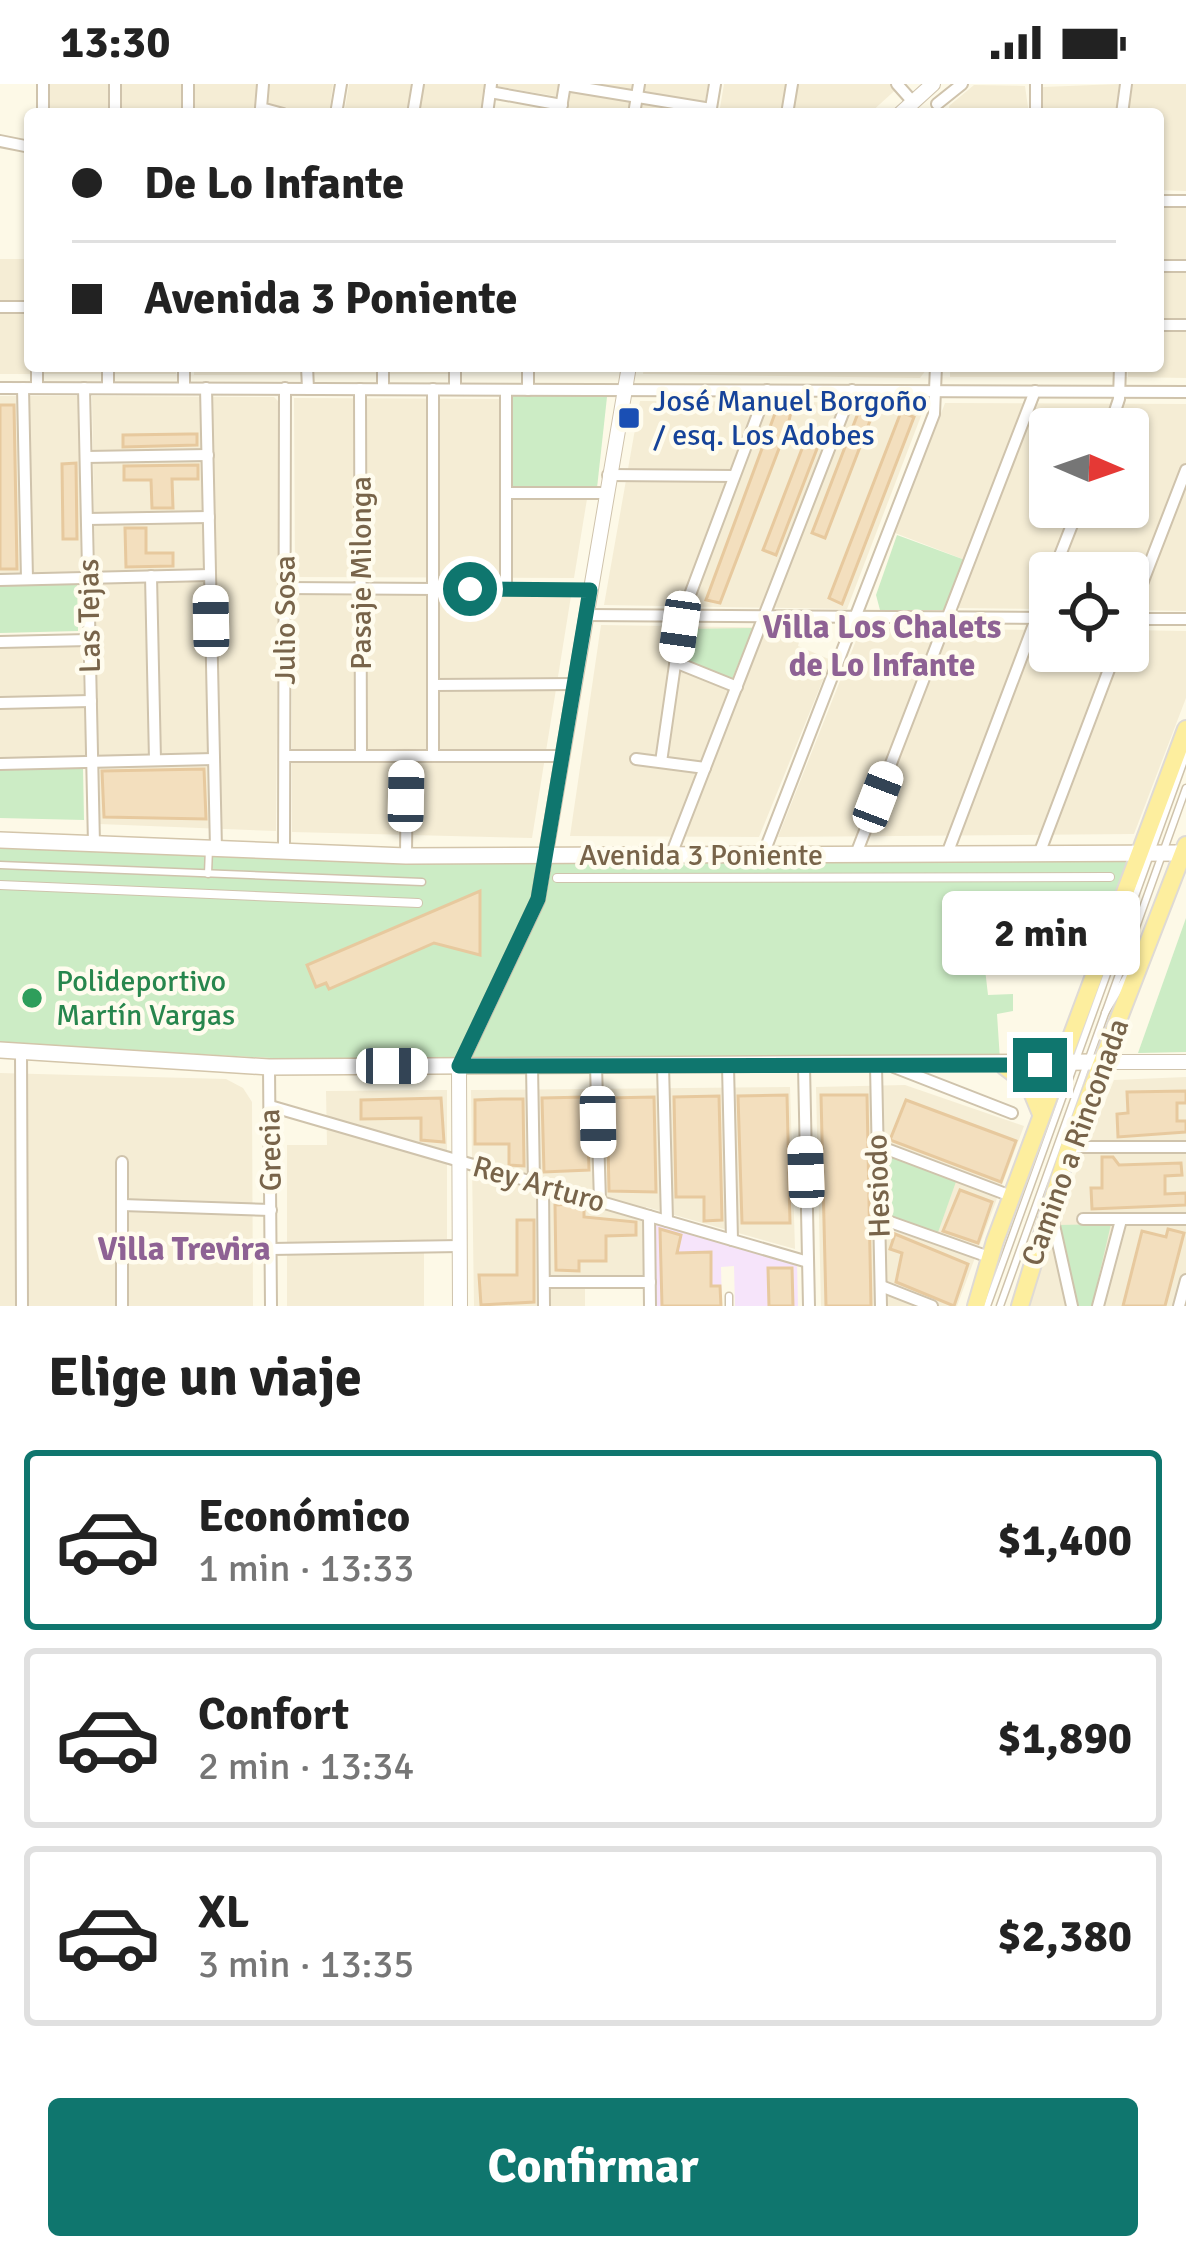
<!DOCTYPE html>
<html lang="es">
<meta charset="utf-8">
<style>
body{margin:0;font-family:Signika,sans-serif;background:#f2f2f2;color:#222;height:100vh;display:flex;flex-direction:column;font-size:45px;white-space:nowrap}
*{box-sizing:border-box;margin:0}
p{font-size:39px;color:#767676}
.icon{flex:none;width:66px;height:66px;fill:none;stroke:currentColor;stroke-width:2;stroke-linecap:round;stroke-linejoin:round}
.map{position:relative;height:1222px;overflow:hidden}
.drawer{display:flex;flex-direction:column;background:#fff;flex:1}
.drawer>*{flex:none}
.top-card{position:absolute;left:24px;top:24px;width:1140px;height:264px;border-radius:12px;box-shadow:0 3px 9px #0004;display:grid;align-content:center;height:264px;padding:0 48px;background:#fff}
.needle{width:78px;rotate:92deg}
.buttons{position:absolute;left:1029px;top:324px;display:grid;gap:24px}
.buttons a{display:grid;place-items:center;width:120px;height:120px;border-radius:12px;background:#fff;box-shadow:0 3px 9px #0004;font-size:60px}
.end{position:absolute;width:54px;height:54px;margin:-27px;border:15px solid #0f766e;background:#fff;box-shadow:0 0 0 6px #fff}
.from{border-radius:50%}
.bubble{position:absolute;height:84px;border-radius:12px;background:#fff;box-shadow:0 3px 9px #0004;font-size:39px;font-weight:700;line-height:84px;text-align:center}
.car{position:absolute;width:36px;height:72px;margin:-36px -18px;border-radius:15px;box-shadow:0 0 9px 3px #0007;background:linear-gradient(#fff 24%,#345 0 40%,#fff 0 76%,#345 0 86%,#fff 0)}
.top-card b{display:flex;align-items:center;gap:42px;height:114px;font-size:45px}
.top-card b+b{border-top:3px solid #e0e0e0}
.top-card i{width:30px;height:30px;background:#222}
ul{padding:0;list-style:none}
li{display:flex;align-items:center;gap:36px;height:180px;margin:0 24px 18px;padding:0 24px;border:6px solid #e0e0e0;border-radius:12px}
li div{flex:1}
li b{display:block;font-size:45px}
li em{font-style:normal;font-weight:700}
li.current{border-color:#0f766e}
li>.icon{width:108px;height:108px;stroke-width:1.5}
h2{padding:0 48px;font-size:54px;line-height:144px}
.button{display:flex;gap:24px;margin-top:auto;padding:24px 48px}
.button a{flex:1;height:138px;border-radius:12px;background:#0f766e;color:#fff;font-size:48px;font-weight:700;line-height:138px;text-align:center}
.status{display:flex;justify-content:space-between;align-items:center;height:84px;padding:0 60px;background:#fff;direction:ltr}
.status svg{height:33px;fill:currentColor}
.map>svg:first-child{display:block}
</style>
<div class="status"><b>13:30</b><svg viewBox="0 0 49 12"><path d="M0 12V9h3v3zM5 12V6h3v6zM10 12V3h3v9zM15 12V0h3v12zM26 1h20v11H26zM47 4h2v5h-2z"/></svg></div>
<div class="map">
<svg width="1186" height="1222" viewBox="0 0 1186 1222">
<rect width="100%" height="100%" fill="#fdf9e7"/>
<g fill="#f5edd5" fill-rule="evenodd">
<path d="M47,0H333L329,30H48Z"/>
<path d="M349,0H708L703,30H565L567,14L489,1L483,30H344Z"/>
<path d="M724,0H902L869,30H719Z"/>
<path d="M1119,0L1116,30H1043V3Z"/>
<path d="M1133,0H1186V107L1158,106V30H1128Z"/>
<path d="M974,1L1025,2L1029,30H949V22Z"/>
<path d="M1158,123H1186V294L1128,293V282H1158Z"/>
<path d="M0,175H30V282H176V290H0Z"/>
<path d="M194,282H450V290L194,291Z"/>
<path d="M644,282H929L920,294L643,290Z"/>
<rect x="950" y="282" width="164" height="11"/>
<path d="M0,312H78L81,487L76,490L0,491Z"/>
<path d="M92,312L274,313L280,319L276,747L99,740Z"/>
<path d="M294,314L503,315L504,411L587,415L574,494L295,493Z"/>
<path d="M640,317L926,319L847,525L604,521Z"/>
<path d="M945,319L1186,320V527L1128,526V489H1050V525L957,524L973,479L895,449ZM1050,345H1128V423H1050Z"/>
<path d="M292,511L571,512L532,754L292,748Z"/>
<path d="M601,541L803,544L798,562L831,576L759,753L570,752Z"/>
<path d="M861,544L1050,546V567H1128V546L1186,547V614L1134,750L778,753Z"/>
<path d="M82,559L86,674L0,675V560Z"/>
<path d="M0,989L226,995L243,1004L252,1018L253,1222H0Z"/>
<path d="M1186,993V1222H1030L1048,1158L1114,996Z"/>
<path d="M905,1001L1024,1042L957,1222H821L816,1003Z"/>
<path d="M790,1003L795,1165L646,1123V1193H585V1222H474L471,1006Z"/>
<path d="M447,1006V1155L424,1156V1222H287V1061H327L326,1007Z"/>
</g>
<path fill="#f6e4fa" d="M655,1138L797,1179L798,1222H735L734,1182L721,1183L722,1222H656Z"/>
<g fill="#ccecc5">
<path d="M602,310L607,313L597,404L512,406V311Z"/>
<path d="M897,451L965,476L947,526H880L876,511Z"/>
<path d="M77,497L78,547L0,549V499Z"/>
<path d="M753,544L732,595L680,576L683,545Z"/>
<path d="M83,684L84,736L0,734V685Z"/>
<path d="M0,759L1095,776L1127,778L1115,811L1013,812L1014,827L999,829L1003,883L985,885L988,911L1013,910V927L997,930L1000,976L271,974L0,959Z"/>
<path d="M1186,834V968L1138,969Z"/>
<path d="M876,1061L958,1092L936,1154L879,1134Z"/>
<path d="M1111,1140L1092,1222H1074L1058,1141Z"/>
</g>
<g fill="#f3dfbe" stroke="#e7c99e" stroke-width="3">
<path d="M0,321H14L17,485H0Z"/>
<path d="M777,324L791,328L788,341L720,519L706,516Z"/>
<path d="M860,324L873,329L825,454L812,449Z"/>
<path d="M901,328L914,333L842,520L829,514Z"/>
<path d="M189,350H197V361L123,363V351Z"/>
<path d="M805,357L818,362L776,471L763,466Z"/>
<path d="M76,379L77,455H63L62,380Z"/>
<path d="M198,381V395H172L173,424H152L151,396H124V382Z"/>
<path d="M125,444H146V469H173V482L126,483Z"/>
<path d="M204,685L206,735L104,733L102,687Z"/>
<path d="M480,807V871L434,859L329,905L326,899L316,903L307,881Z"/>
<path d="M1186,1007V1019H1177V1037H1186V1048L1118,1053L1117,1030L1128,1029L1127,1008Z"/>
<path d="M787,1011L790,1139H742L738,1012Z"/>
<path d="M821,1011H867L871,1222H826Z"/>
<path d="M719,1012L722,1136L704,1137V1113H676L674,1013Z"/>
<path d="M587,1013L589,1086L544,1088L542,1014Z"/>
<path d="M654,1013L656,1108L609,1107L607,1014Z"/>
<path d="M441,1014L444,1058L421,1056V1034L361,1035V1016Z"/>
<path d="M501,1015H523L524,1082L509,1081V1060H475V1016Z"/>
<path d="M906,1016L1016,1057L1001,1098L890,1056Z"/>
<path d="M1102,1073H1113L1119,1081L1181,1079L1182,1091L1165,1092V1110L1186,1109V1121L1092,1125L1091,1104H1102Z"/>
<path d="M960,1106L992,1118L978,1159L943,1147Z"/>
<path d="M572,1120L584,1123V1133L636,1138V1151L606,1152V1177H579V1187L556,1186L555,1121Z"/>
<path d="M517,1136H534V1218L481,1221L479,1191H517Z"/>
<path d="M660,1145L681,1151L677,1169L711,1168V1202H720L721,1222H662Z"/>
<path d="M1168,1145L1184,1149L1165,1222H1123L1142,1147L1166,1153Z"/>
<path d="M895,1150L968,1180L954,1222L896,1198L902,1169L890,1165Z"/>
<path d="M768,1184H792L793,1222H769Z"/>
</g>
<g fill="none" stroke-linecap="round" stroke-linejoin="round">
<defs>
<g id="service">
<path d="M0,781L422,798"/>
<path d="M208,790L209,764"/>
<path d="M1105,929L1129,888"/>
<path d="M729,1212V1222"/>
<path d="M987,1222L1186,671"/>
<path d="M1000,1222L1186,704"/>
</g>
<g id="pedestrian">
<path d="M557,794L1110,793"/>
<path d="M0,801L418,819"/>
</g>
<g id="minor">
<path d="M43,0V30"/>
<path d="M115,0V30"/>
<path d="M188,0V30"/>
<path d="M263,0L261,24L283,30"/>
<path d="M897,0L913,18"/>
<path d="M565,1L711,25"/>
<path d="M490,8L562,21"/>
<path d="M937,20L962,0"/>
<path d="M336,30L341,0"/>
<path d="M413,30L418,0"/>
<path d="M487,30L491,0"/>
<path d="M560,30L565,0"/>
<path d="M634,30L639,0"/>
<path d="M710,30L715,0"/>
<path d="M787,30L792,0"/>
<path d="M1036,30V0"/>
<path d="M1122,30L1126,0"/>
<path d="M0,57L30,63"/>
<path d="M1158,117H1186"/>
<path d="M1158,182H1186"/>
<path d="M0,223H30"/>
<path d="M1158,241H1186"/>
<path d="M37,282V304"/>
<path d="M307,282L308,305"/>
<path d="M383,282V305"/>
<path d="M528,282V306"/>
<path d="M108,303V282"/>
<path d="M0,304L1186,308"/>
<path d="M23,304L27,495"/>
<path d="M84,304L94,760"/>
<path d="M184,304V282"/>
<path d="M206,304L216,765"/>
<path d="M360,305L361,672"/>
<path d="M455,305V282"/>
<path d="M506,306V505"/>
<path d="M1109,345L1119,315L1120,282"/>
<path d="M86,373L208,371"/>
<path d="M608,391L734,392"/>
<path d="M506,409H606"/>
<path d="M87,435L209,433"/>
<path d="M1053,489L1079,423"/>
<path d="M151,492L155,676"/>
<path d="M0,496L210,491"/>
<path d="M285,504L590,506"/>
<path d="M586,531L1050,534"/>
<path d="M1128,535H1186"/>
<path d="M1128,536L1186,386"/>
<path d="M0,558L89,556"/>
<path d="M675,578L737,603"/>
<path d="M433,601L575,600"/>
<path d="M0,619L91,617"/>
<path d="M285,672H563"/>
<path d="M433,672V305"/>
<path d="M636,675L705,684"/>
<path d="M661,678L682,532L767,306"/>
<path d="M0,680L214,675"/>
<path d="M284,767L285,304"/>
<path d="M856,770L1035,307"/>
<path d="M947,770L1050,498"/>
<path d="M1039,770L1116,567"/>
<path d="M671,771L852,306"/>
<path d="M763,771L934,330L936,282"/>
<path d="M406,772L407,672"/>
<path d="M21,966L22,1222"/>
<path d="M532,982L534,1099"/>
<path d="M596,982L600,1118"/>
<path d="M663,982L667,1137"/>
<path d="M728,982L732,1156"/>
<path d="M804,982L809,1222"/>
<path d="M876,982L881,1222"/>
<path d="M269,983L271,1222"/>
<path d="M894,983L1012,1029"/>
<path d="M270,1022L808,1178"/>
<path d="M876,1061L1011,1112"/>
<path d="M1069,1063H1186"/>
<path d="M122,1078V1222"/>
<path d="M543,1101L544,1222"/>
<path d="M122,1121L271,1126"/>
<path d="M649,1132L650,1222"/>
<path d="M1052,1132L1072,1222"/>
<path d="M879,1134L989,1173"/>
<path d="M1083,1135H1186"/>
<path d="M271,1165L460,1162"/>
<path d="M544,1198H650"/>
<path d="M881,1202L932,1222"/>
<path d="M1098,1222L1121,1136"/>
<path d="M1179,1222L1186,1196"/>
</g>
<g id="tertiary">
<path d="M900,30L933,0"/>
<path d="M1101,978H1186"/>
<path d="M460,1222L459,983L538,816L629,282"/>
</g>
<g id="secondary">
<path d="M0,756L406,772L1183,769"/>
<path d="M0,966L269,983L1101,978"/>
</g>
<g id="primary">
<path d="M1004,982L1029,1001L1041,1030"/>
<path d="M976,1222L995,1157L1186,645"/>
<path d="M1020,1222L1069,1063L1186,761"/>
</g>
</defs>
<use href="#service" stroke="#cfc3ac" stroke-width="9"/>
<use href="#pedestrian" stroke="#cfc3ac" stroke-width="10"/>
<use href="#minor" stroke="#cfc3ac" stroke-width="14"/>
<use href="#tertiary" stroke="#cfc3ac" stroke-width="16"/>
<use href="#secondary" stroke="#d3c5aa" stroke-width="18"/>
<use href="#primary" stroke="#dfdad4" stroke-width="20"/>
<use href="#service" stroke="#fff" stroke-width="6"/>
<use href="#pedestrian" stroke="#fff" stroke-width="8"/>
<use href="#minor" stroke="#fff" stroke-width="10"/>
<use href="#tertiary" stroke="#fff" stroke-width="14"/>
<use href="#secondary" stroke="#fff" stroke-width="15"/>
<use href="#primary" stroke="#fdee9e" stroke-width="16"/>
</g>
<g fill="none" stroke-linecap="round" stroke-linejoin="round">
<path stroke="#0f766e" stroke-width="15" d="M470,505L590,506L538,815L459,982L1040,981"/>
</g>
<rect fill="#1a4fb4" stroke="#fffcee" stroke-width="4.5" x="617" y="322" width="24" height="24" rx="6"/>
<circle fill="#2e9e5b" stroke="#fffcee" stroke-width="4.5" cx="32" cy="914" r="12"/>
<g text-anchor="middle" stroke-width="9" stroke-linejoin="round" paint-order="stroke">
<g font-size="30" fill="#164399" stroke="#fffcee" text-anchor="start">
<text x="653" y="327">José Manuel Borgoño<tspan x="653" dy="34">/ esq. Los Adobes</tspan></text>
</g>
<g font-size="30" fill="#78644a" stroke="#fffcee">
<text transform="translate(361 489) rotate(-90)" y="10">Pasaje Milonga</text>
<text transform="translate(89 532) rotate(-91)" y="10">Las Tejas</text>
<text transform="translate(285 536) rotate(-90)" y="10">Julio Sosa</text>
<text x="701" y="781">Avenida 3 Poniente</text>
<text transform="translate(1075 1058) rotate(-70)" y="10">Camino a Rinconada</text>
<text transform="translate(270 1066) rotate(-91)" y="10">Grecia</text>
<text transform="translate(539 1100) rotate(16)" y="10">Rey Arturo</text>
<text transform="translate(878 1102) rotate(-92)" y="10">Hesiodo</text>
</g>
<g font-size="30" fill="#27864d" stroke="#fffcee" text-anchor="start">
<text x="56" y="907">Polideportivo<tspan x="56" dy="34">Martín Vargas</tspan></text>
</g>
<g font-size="33" font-weight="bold" fill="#8e6294" stroke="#fffcee">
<text x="882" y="554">Villa Los Chalets<tspan x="882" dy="38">de Lo Infante</tspan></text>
<text x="184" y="1176">Villa Trevira</text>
</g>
</g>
</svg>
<div class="buttons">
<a><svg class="needle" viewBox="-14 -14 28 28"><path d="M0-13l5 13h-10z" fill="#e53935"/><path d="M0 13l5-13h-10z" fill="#767676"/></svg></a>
<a><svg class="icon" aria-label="locate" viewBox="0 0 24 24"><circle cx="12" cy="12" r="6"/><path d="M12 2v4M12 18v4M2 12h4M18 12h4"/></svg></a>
</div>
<i class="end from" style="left:470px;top:505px"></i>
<i class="end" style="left:1040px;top:981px"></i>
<div class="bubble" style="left:942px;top:807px;width:198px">2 min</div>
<i class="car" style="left:211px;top:537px;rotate:359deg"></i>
<i class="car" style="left:680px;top:543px;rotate:188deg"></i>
<i class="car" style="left:406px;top:712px;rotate:1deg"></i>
<i class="car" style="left:878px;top:713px;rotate:21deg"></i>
<i class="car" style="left:392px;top:982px;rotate:90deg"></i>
<i class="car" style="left:598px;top:1038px;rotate:179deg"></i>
<i class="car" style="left:806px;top:1088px;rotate:358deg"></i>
<div class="top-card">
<b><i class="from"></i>De Lo Infante</b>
<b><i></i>Avenida 3 Poniente</b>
</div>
</div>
<section class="drawer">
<h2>Elige un viaje</h2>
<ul>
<li class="current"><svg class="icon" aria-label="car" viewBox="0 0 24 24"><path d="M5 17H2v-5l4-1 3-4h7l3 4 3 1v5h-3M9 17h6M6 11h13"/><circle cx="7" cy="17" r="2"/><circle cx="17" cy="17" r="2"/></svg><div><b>Económico</b><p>1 min · 13:33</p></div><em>$1,400</em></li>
<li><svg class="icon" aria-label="car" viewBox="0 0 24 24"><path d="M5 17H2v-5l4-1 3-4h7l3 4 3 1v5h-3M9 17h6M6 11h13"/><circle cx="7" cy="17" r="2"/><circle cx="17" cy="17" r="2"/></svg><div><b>Confort</b><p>2 min · 13:34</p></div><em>$1,890</em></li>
<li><svg class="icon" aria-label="car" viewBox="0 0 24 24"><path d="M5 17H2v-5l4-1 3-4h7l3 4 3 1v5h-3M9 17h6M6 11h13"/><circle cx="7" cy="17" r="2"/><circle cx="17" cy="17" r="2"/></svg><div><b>XL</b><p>3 min · 13:35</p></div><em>$2,380</em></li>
</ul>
<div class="button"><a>Confirmar</a></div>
</section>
